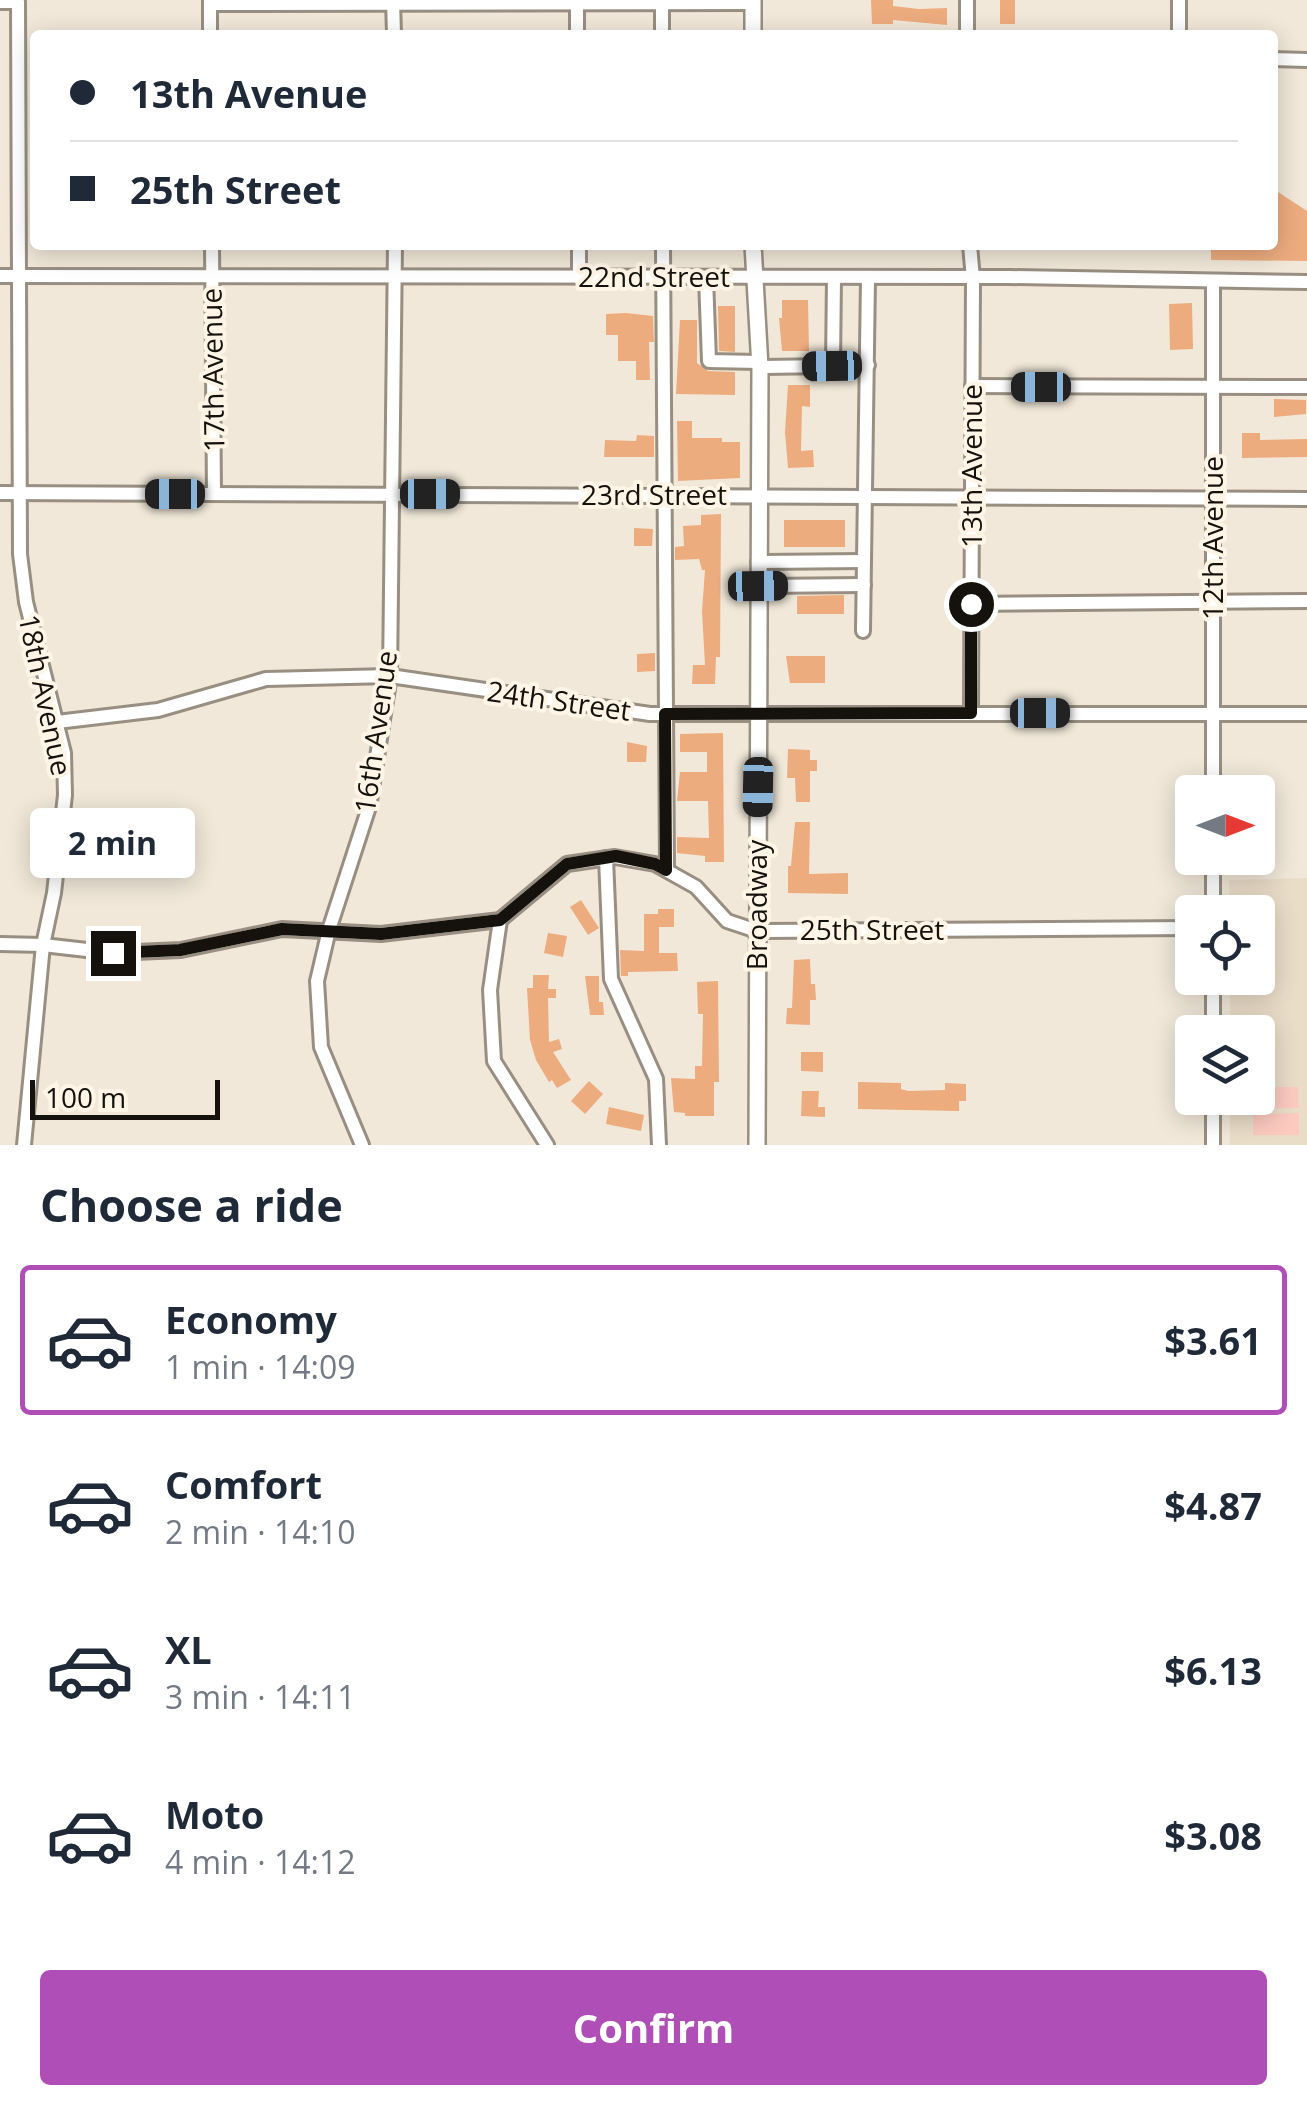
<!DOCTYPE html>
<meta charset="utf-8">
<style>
body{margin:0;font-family:"Open Sans",sans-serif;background:#f2f2f3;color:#1f2937;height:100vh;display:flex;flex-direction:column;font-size:38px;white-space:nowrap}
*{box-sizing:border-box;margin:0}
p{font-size:32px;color:#747a83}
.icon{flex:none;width:55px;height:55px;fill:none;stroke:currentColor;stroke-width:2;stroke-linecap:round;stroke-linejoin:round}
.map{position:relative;height:1145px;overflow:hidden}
.side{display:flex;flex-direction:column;background:#fff;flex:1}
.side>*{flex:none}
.top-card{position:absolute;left:30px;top:30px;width:1248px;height:220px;border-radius:10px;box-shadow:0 5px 25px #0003;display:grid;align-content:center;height:220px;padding:0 40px;background:#fff}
.needle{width:65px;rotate:90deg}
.fabs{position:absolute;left:1175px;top:775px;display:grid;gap:20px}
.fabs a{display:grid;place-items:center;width:100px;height:100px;border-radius:10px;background:#fff;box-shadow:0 5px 25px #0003;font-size:50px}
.scale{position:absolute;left:30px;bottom:25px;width:190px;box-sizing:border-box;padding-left:10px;border:5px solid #15120d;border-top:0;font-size:28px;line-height:35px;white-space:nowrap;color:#15120d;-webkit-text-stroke:8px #fff5e7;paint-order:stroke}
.end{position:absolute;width:45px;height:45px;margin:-22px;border:12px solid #15120d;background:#fff;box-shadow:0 0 0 5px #fff}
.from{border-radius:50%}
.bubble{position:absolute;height:70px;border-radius:10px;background:#fff;box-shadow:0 5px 25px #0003;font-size:32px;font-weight:700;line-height:70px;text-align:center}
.car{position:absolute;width:30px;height:60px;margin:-30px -15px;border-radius:12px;box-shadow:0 0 8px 2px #0007;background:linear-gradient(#222 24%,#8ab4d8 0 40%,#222 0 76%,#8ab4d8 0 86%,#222 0)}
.top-card b{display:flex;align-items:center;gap:35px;height:95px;font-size:38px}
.top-card b+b{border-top:2px solid #e0e1e3}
.top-card i{width:25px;height:25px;background:#1f2937}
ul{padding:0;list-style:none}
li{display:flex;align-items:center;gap:30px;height:150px;margin:0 20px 15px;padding:0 20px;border:5px solid transparent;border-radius:10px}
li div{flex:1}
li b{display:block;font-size:38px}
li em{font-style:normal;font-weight:700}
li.current{border-color:#ae4eb6}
li>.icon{width:90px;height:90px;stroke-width:1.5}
h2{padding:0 40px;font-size:45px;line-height:120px}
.action{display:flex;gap:20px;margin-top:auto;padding:20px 40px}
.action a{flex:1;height:115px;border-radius:10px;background:#ae4eb6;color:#fff;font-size:40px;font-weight:700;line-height:115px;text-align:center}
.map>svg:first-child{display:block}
</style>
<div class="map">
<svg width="1307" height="1145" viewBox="0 0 1307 1145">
<rect width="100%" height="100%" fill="#f1e8d9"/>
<path fill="#eaddc8" d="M1307,878V1145H1230V1098H1258V1032H1230V978H1258V912H1230L1229,880Z"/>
<g fill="#fccabf">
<path d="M1258,1087H1298L1299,1108L1252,1109V1098H1258Z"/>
<path d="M1299,1113V1135H1253V1114Z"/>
</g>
<g fill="#edac7e">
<path d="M871,0H893V6L919,9L947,8V25L893,20V24H872Z"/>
<rect x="1000" y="0" width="15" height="24"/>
<path d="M1272,188L1307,211V261L1211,260V245H1272Z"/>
<path d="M782,300H808L809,351H782L779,318H782Z"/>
<path d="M1192,303L1193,349L1170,350L1169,304Z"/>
<path d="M718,306H735V352L719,351Z"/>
<path d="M626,313L653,316L654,342H649L650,380H636V361H618V335H606V314Z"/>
<path d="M680,320H697V363L708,371L735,372V395L676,394Z"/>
<path d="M788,385H810V407L802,406L801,451L813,450L814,467L788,468L785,432Z"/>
<path d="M1274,399L1306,400V414L1274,417Z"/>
<path d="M677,421H692V438H722V442H740V478L678,481Z"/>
<path d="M1242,433H1260V440L1307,439V457L1242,458Z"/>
<path d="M637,435L654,436V457H604L605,440L636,441Z"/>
<path d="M721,514L720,657H716L715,684H692L693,665H705L702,611L705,570H702L699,559L675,560V547L684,546L683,526L701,525V515Z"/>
<rect x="784" y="520" width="61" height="27"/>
<path d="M634,528L653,529L652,546H634Z"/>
<path d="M844,595V614H797V596Z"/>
<path d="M655,653V671L637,672V654Z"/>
<path d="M786,656H825V683H790Z"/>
<path d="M723,733L724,862H705V856L677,853V837L709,838L708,801H677L680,772H707V752H680V734Z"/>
<path d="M627,742L647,746L646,762H627Z"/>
<path d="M788,749L810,750V760H817V771H810V802H796L795,778H787Z"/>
<path d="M795,822H810L809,874L848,873V894L788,893V866H791Z"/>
<path d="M581,900L599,928L588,935L570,907Z"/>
<path d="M658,909H674V927H659V953H677L678,971L628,972V976H621L620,950L644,951V914H658Z"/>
<path d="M548,933L567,936L563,957L544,953Z"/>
<path d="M810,959L811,984H815L816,1000H810V1025L786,1024L787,1008H792L794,960Z"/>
<path d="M533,975H549L548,989H556V998H548L549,1042L559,1039L562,1049L553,1052L571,1080L557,1088L552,1080L549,1082L536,1060L530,1040L527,988H533Z"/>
<path d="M585,976H599V1002H603L604,1015H590Z"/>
<path d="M718,981L719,1082H714V1116H685V1113L674,1112L671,1078L695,1079V1066H702L703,1014H698L697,982Z"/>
<path d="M1258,1035H1275V1062L1258,1063Z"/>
<path d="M801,1052H823V1072L801,1071Z"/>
<path d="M589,1081L603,1094L585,1114L571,1101Z"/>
<path d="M858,1082L901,1083V1089L908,1091L945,1090V1083L966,1084V1101H959V1111L858,1109Z"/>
<path d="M802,1091H819L818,1107H825V1117L801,1116Z"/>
<path d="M609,1107L644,1115L641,1131L606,1124Z"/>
</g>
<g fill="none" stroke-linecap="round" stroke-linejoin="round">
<defs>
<g id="minor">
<path d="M210,0V35"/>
<path d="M393,0L394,35"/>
<path d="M577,0V35"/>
<path d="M662,0V35"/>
<path d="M967,0V35"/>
<path d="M1179,0V35"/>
<path d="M0,2H18L20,554L26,602L64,753L65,795L54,893L43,945L24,1145"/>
<path d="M210,4L753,3"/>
<path d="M1272,59L1307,60"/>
<path d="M212,245L214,494"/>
<path d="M579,245V278"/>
<path d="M663,245L667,870"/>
<path d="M970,245L973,279L971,713"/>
<path d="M0,276L1010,277L1307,282"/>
<path d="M706,277L709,361L759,362"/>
<path d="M833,366L868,365"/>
<path d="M760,367L833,366L834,277"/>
<path d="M972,386L1307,387"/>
<path d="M0,493L1307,499"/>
<path d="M758,562L864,561"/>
<path d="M759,586L864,585"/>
<path d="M971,604L1307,601"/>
<path d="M863,631L868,278"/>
<path d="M57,722L158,710L266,679L390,676L650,714H1307"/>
<path d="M1213,792V283"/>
<path d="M606,858L611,979L656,1079L659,1145"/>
<path d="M1213,858V912"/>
<path d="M500,920L490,990L494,1061L547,1145"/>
<path d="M0,944L43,945L113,953L181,950L282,929L381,934L500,920L567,864L615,857L655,864L696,887L727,921L757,931L1192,928"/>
<path d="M1213,1032V978"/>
<path d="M362,1145L321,1047L317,981L329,930L369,807L390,676L395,245"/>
<path d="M1213,1145V1098"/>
</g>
<g id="major">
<path d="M753,35V0"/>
<path d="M753,245L760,367L757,1145"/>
</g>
</defs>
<use href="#minor" stroke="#988f82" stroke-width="18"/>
<use href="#major" stroke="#988f82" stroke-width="20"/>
<use href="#minor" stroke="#fff" stroke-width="12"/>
<use href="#major" stroke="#fff" stroke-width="15"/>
</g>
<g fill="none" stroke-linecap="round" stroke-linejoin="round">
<path stroke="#15120d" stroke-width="12" d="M113,953L180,950L282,929L381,934L500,920L567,864L616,856L655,864L666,870L665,714L971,713V604"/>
</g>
<g text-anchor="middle" stroke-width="8" stroke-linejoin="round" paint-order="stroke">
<g font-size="28" fill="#15120d" stroke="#fff5e7">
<text x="654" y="287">22nd Street</text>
<text transform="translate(213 370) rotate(-91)" y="10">17th Avenue</text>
<text transform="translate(972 466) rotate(-90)" y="10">13th Avenue</text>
<text x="654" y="505">23rd Street</text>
<text transform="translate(1213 538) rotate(-90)" y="10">12th Avenue</text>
<text transform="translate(45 695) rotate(78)" y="10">18th Avenue</text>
<text transform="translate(559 701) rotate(8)" y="10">24th Street</text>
<text transform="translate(376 732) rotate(-82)" y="10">16th Avenue</text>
<text transform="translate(757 905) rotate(-90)" y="10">Broadway</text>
<text x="872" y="940">25th Street</text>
</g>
</g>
</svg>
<div class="fabs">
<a><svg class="needle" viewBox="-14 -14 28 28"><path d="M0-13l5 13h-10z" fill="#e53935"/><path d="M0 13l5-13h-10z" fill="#747a83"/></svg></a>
<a><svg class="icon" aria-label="locate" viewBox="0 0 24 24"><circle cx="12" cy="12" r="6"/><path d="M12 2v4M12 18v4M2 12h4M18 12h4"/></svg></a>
<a><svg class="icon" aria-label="layers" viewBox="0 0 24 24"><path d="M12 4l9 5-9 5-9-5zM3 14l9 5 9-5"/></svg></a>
</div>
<div class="scale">100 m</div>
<i class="end from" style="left:971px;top:604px"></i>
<i class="end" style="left:113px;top:953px"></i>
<div class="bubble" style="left:30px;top:808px;width:165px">2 min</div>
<i class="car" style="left:832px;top:366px;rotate:269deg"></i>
<i class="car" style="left:1041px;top:387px;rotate:270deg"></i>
<i class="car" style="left:175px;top:494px;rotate:270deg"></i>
<i class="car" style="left:430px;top:494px;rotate:90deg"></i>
<i class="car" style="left:758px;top:586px;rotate:89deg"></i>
<i class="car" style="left:1040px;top:713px;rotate:90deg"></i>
<i class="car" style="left:758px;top:787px;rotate:181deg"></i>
<div class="top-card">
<b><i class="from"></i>13th Avenue</b>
<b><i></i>25th Street</b>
</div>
</div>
<section class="side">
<h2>Choose a ride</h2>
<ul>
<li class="current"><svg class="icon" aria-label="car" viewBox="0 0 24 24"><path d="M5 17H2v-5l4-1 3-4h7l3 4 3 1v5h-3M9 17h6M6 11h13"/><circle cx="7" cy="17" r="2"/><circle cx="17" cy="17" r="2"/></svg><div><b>Economy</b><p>1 min · 14:09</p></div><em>$3.61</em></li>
<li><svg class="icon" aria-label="car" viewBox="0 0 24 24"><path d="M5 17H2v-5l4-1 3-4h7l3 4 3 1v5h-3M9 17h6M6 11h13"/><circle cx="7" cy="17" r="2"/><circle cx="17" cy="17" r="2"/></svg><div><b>Comfort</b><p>2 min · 14:10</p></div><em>$4.87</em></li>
<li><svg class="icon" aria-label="car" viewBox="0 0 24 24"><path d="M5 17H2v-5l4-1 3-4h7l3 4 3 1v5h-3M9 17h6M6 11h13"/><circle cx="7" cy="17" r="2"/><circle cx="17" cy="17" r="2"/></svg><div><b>XL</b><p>3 min · 14:11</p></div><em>$6.13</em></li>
<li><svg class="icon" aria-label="car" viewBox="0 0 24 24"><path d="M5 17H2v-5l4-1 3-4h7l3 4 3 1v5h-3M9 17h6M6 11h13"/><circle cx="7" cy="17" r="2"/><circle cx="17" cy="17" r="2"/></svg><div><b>Moto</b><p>4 min · 14:12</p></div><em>$3.08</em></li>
</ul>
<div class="action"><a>Confirm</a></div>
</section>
